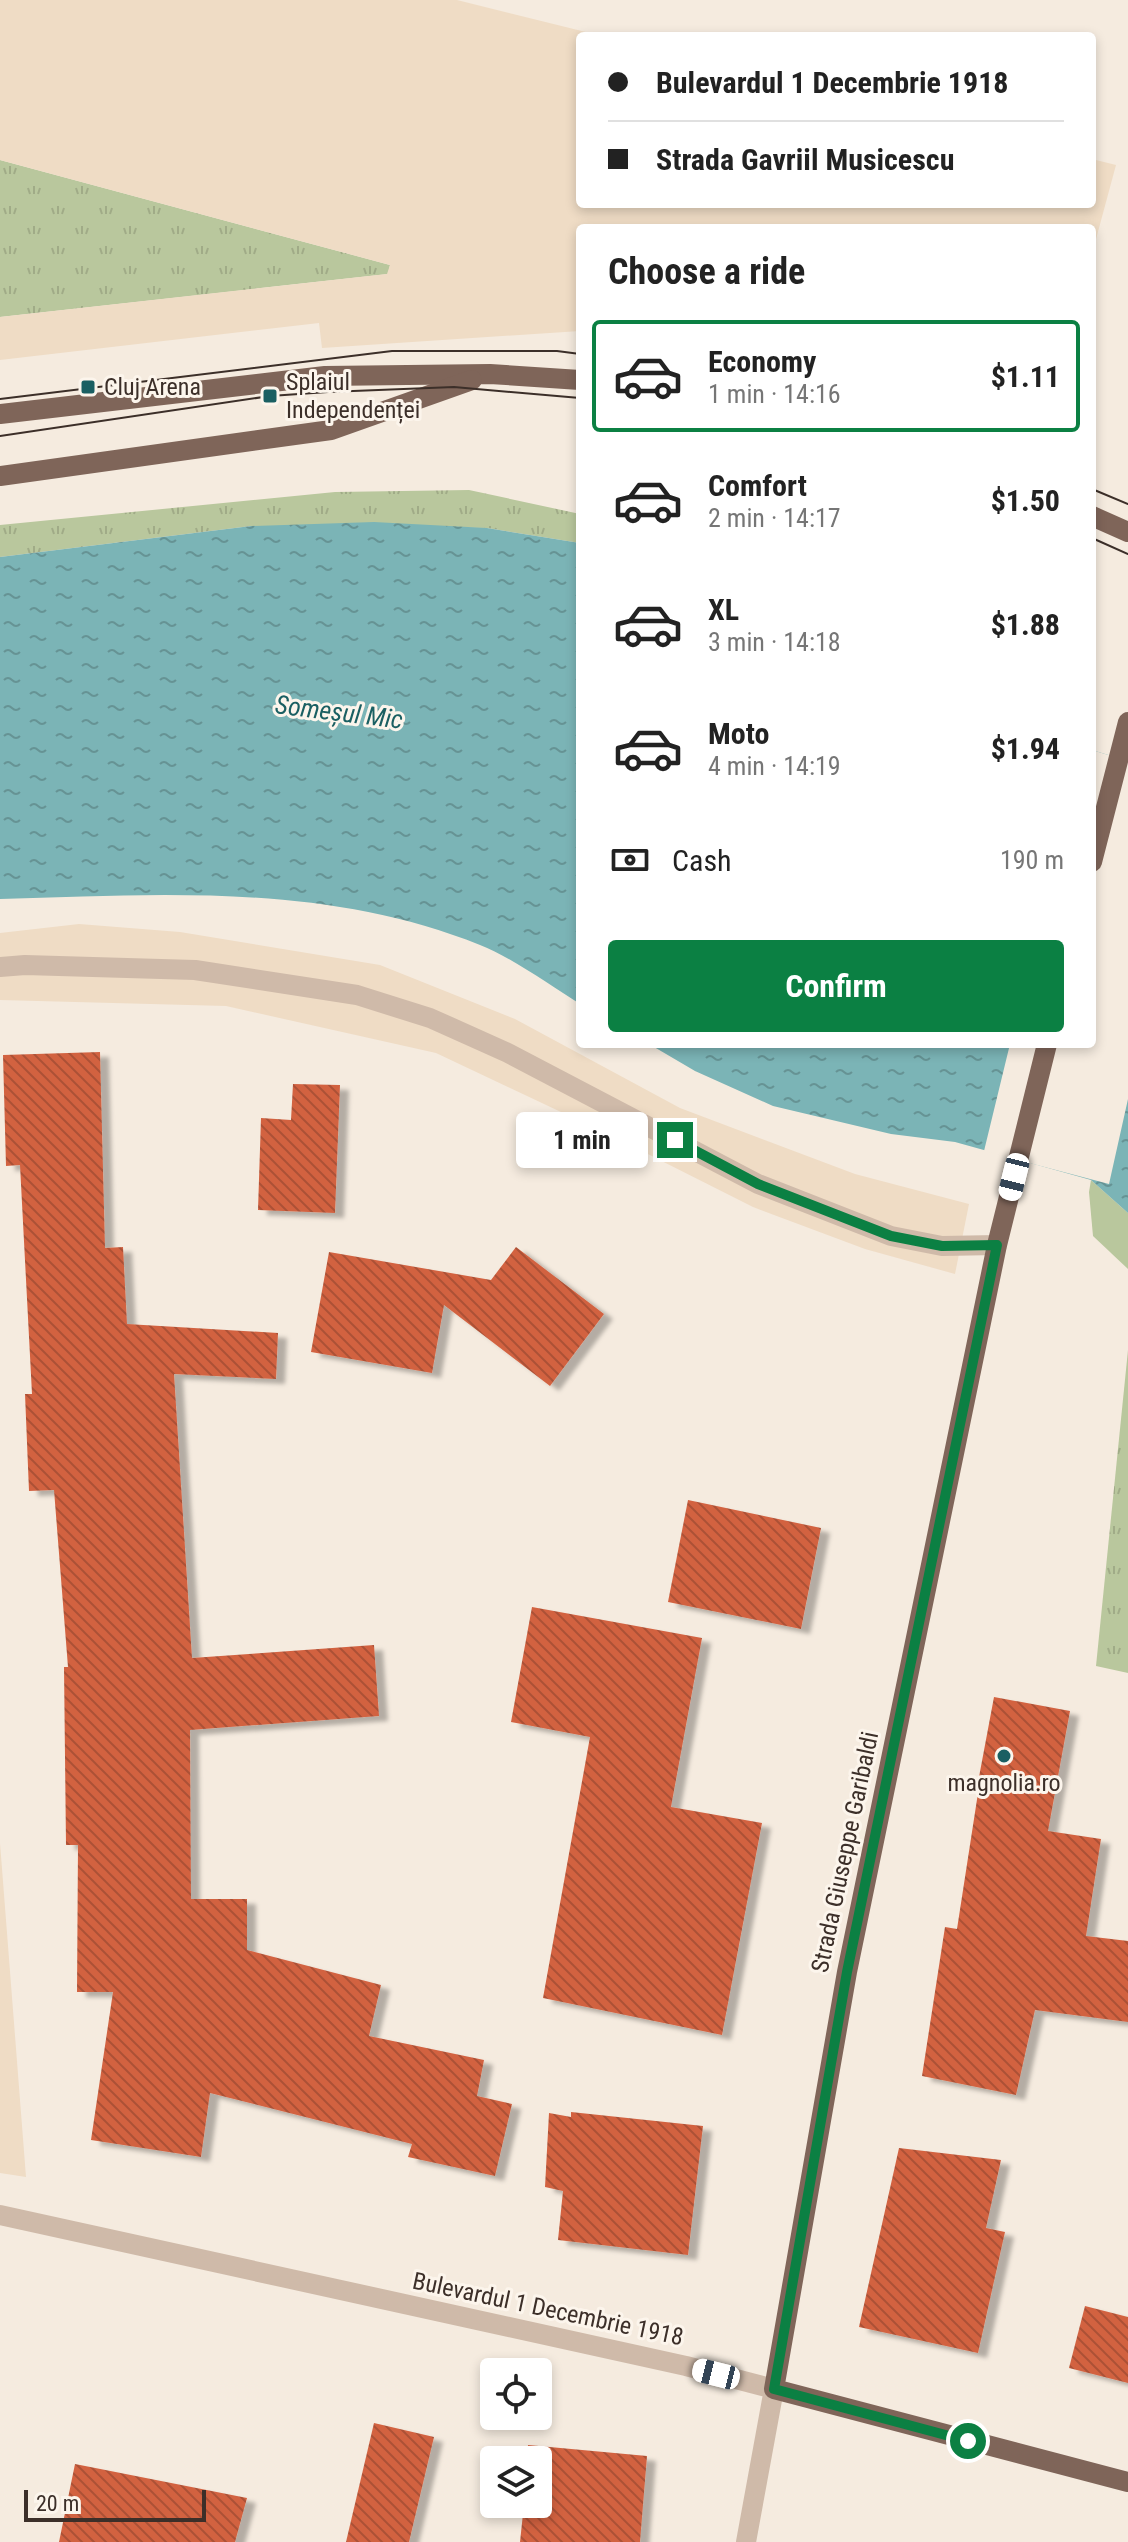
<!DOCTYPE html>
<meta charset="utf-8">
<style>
body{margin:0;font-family:"Roboto Condensed",sans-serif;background:#f2f2f2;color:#222;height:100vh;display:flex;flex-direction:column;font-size:30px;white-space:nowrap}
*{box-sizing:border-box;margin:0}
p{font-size:26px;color:#767676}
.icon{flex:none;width:44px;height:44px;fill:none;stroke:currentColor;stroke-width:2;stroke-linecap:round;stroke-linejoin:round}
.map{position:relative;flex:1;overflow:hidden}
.panel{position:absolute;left:576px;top:224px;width:520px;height:824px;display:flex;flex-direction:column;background:#fff;border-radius:8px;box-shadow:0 4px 12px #0003}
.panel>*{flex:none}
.guide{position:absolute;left:576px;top:32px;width:520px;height:176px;border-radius:8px;box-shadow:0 4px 12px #0003;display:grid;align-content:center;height:176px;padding:0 32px;background:#fff}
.tools{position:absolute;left:480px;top:2358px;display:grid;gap:16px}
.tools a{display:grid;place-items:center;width:72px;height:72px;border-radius:8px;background:#fff;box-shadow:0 4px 12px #0003;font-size:40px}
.scale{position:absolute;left:24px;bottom:20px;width:182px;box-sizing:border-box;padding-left:8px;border:4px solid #3c2f29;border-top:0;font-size:22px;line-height:28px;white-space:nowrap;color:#3c2f29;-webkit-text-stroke:6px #fcf5ec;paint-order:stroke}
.end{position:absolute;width:36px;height:36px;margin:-18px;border:10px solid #0b8043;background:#fff;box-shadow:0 0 0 4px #fff}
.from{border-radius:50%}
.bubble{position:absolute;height:56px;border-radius:8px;background:#fff;box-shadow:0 4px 12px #0003;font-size:26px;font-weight:700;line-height:56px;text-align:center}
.car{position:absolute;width:24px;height:48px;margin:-24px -12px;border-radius:10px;box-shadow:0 0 6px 2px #0007;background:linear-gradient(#fff 24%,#345 0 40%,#fff 0 76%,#345 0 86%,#fff 0)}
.guide b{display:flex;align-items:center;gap:28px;height:76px;font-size:30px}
.guide b+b{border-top:2px solid #e0e0e0}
.guide i{width:20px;height:20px;background:#222}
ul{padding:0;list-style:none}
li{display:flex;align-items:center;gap:24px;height:112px;margin:0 16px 12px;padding:0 16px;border:4px solid transparent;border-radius:8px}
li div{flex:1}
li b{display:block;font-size:30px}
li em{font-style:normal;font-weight:700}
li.current{border-color:#0b8043}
li>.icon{width:72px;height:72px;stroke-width:1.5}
h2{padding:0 32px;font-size:36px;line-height:96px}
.pay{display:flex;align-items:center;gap:20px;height:88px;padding:0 32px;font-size:30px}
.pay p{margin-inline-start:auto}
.primary-button{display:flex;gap:16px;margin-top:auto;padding:16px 32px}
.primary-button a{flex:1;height:92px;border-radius:8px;background:#0b8043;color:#fff;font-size:32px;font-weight:700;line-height:92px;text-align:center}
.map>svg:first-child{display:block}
</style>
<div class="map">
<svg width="1128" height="2542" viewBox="0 0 1128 2542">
<defs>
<pattern id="grass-tufts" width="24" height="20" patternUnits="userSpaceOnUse" patternTransform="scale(2)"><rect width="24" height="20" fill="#b9c79d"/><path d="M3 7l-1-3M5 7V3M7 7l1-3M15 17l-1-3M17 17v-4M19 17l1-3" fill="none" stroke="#a0ab87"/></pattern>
<pattern id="water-ripples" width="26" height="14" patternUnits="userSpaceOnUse" patternTransform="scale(2)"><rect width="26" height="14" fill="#7bb4b6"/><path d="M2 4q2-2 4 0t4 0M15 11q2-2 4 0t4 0" fill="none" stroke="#669394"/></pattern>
<pattern id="building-back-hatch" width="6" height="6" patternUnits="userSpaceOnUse" patternTransform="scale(2)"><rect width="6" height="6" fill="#d26241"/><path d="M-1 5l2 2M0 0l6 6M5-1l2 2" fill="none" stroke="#ac5136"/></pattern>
<filter id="shadow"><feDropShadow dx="9" dy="5" stdDeviation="2" flood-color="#0004"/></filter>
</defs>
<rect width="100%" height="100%" fill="#f5ebdf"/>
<g fill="url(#grass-tufts)">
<path d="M0,160L390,265L388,274L0,317Z"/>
<path d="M469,490L580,514V543L487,528L251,526L0,557V525L335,492Z"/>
<path d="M1128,1350V1673L1096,1666Z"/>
</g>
<path fill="#b9c79d" d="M1091,1180L1128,1213V1269L1093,1236L1089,1192Z"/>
<g fill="#efdcc5">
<path d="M0,0H457L602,36H580V204H1092V159L1116,165L1092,254V228H580V331L322,348L319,323L0,360V317L387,274L390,265L0,160Z"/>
<path d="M79,924L180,932L380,965L515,1019L680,1108L855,1174L969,1204L955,1274L865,1249L753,1207L616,1138L436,1053L226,1006L0,1000V933Z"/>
<path d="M0,1843L26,2177L0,2173Z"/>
</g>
<g fill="url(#water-ripples)">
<path d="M374,522L487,528L580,543V1004C551,986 511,957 480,945C326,883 162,894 0,899V557L251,526Z"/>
<path d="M1092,750L1128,761V1213L1091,1180L955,1142L891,1134L773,1106L695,1071L649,1044H1092Z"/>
</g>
<path fill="#f5ebdf" d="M1092,750L1128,761V1099L1109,1184L984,1151L1010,1044H1092Z"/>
<g fill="url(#building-back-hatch)" filter="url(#shadow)">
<path d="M100,1052L105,1248L123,1247L127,1324L278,1333L276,1379L174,1374L192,1658L374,1645L379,1716L190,1730L191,1899H247V1950L381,1985L369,2036L484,2060L477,2096L512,2104L495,2176L408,2157L412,2144L210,2093L201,2157L91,2140L113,1992H77L78,1845H66L64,1667H68L54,1490L29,1491L25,1394H32L20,1165L6,1166L3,1055Z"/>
<path d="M293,1084L340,1085L335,1213L258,1210L261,1118L291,1120Z"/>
<path d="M516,1247L604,1314L550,1386L444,1305L432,1373L311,1352L329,1252L491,1280Z"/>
<path d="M688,1500L821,1528L801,1629L668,1602Z"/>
<path d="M532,1607L702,1638L671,1807L762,1823L722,2035L543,1998L590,1737L511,1722Z"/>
<path d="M994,1697L1070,1711L1048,1831L1101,1839L1086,1936L1128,1941V2022L1035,2010L1016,2095L922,2076L945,1927L957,1929L978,1793H976Z"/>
<path d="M571,2112L703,2126L688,2255L558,2240L563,2191L545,2187L549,2113L571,2117Z"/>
<path d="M899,2148L1001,2160L986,2228L1005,2232L978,2353L859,2327Z"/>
<path d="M1085,2306L1128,2317V2383L1069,2368Z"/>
<path d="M374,2423L434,2437L409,2542H346Z"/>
<path d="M528,2445L647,2456L640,2542H520L524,2504H538V2460H527Z"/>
<path d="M75,2464L247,2498L235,2542H59Z"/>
</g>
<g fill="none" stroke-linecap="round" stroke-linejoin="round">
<g stroke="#cfbaa9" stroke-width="20">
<path d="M0,967L25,965L195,970L357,995L430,1018L508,1053L758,1184L891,1236L942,1246L997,1245"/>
<path d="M0,2215L686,2366L774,2389L746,2542"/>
</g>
<g stroke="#7f6559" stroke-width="20">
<path d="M0,414L325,376L490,374L580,380"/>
<path d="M0,476L331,430L472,380"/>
<path d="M1092,516L1128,532"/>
<path d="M1092,862L1128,722"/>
<path d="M1047,1044L997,1245L847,1972L774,2389L1128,2482"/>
</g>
<g stroke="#3c2f29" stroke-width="2">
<path d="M0,399L392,351H557L580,354"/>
<path d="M0,436L270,396L328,392L454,387L580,398"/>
<path d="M1092,489L1128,504"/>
<path d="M1092,538L1128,554"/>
</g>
</g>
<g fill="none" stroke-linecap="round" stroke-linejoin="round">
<path stroke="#0b8043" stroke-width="10" d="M675,1140L758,1184L891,1236L942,1246L997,1245L847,1972L774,2389L968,2441"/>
</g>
<g fill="#1a5f62" stroke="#fcf5ec" stroke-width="3">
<rect x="80" y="379" width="16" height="16" rx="4"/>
<rect x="262" y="388" width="16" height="16" rx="4"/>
<circle cx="1004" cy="1756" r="8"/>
</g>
<g text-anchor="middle" stroke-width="6" stroke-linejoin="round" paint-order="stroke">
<g font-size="24" fill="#3c2f29" stroke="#fcf5ec" text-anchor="start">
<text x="286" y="390">Splaiul<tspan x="286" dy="28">Independenței</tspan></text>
<text x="104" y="395">Cluj Arena</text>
<text x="1004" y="1791" text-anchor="middle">magnolia.ro</text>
</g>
<g font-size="24" fill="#3c2f29" stroke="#fcf5ec">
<text transform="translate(845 1852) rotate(-78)" y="8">Strada Giuseppe Garibaldi</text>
<text transform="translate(548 2309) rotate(12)" y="8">Bulevardul 1 Decembrie 1918</text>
</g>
<g font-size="26" font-style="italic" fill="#1a5f62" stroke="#fcf5ec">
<text transform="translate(339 712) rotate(7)" y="9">Someșul Mic</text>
</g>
</g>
</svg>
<div class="tools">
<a><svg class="icon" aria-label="locate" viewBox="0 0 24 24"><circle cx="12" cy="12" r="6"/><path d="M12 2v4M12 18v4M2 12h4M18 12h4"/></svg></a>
<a><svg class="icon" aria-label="layers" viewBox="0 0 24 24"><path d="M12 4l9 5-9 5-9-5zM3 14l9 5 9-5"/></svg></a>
</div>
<div class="scale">20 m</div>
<i class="end from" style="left:968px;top:2441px"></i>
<i class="end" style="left:675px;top:1140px"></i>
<div class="bubble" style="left:516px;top:1112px;width:132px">1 min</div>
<i class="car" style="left:1014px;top:1177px;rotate:194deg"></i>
<i class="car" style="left:716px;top:2374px;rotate:284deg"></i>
<div class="guide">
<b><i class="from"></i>Bulevardul 1 Decembrie 1918</b>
<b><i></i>Strada Gavriil Musicescu</b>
</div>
<section class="panel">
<h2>Choose a ride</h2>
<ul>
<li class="current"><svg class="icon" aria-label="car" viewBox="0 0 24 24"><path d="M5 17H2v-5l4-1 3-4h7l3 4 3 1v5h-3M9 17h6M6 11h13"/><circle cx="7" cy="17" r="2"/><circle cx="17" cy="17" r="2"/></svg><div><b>Economy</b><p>1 min · 14:16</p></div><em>$1.11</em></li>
<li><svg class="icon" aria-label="car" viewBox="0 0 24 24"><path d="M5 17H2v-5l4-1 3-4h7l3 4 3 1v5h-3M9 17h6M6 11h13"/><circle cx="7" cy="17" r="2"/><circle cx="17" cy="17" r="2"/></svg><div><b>Comfort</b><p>2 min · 14:17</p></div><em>$1.50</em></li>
<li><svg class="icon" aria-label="car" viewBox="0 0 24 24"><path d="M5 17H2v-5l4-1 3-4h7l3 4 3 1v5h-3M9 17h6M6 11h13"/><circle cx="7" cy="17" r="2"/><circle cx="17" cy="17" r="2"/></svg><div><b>XL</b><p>3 min · 14:18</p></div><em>$1.88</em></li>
<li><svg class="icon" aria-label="car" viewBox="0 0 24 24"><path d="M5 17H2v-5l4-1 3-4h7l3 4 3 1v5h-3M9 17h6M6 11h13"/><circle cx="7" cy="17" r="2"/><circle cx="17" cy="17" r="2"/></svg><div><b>Moto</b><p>4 min · 14:19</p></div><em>$1.94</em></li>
</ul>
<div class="pay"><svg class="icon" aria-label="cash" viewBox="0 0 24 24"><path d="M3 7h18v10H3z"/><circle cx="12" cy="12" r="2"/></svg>Cash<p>190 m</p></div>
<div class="primary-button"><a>Confirm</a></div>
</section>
</div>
